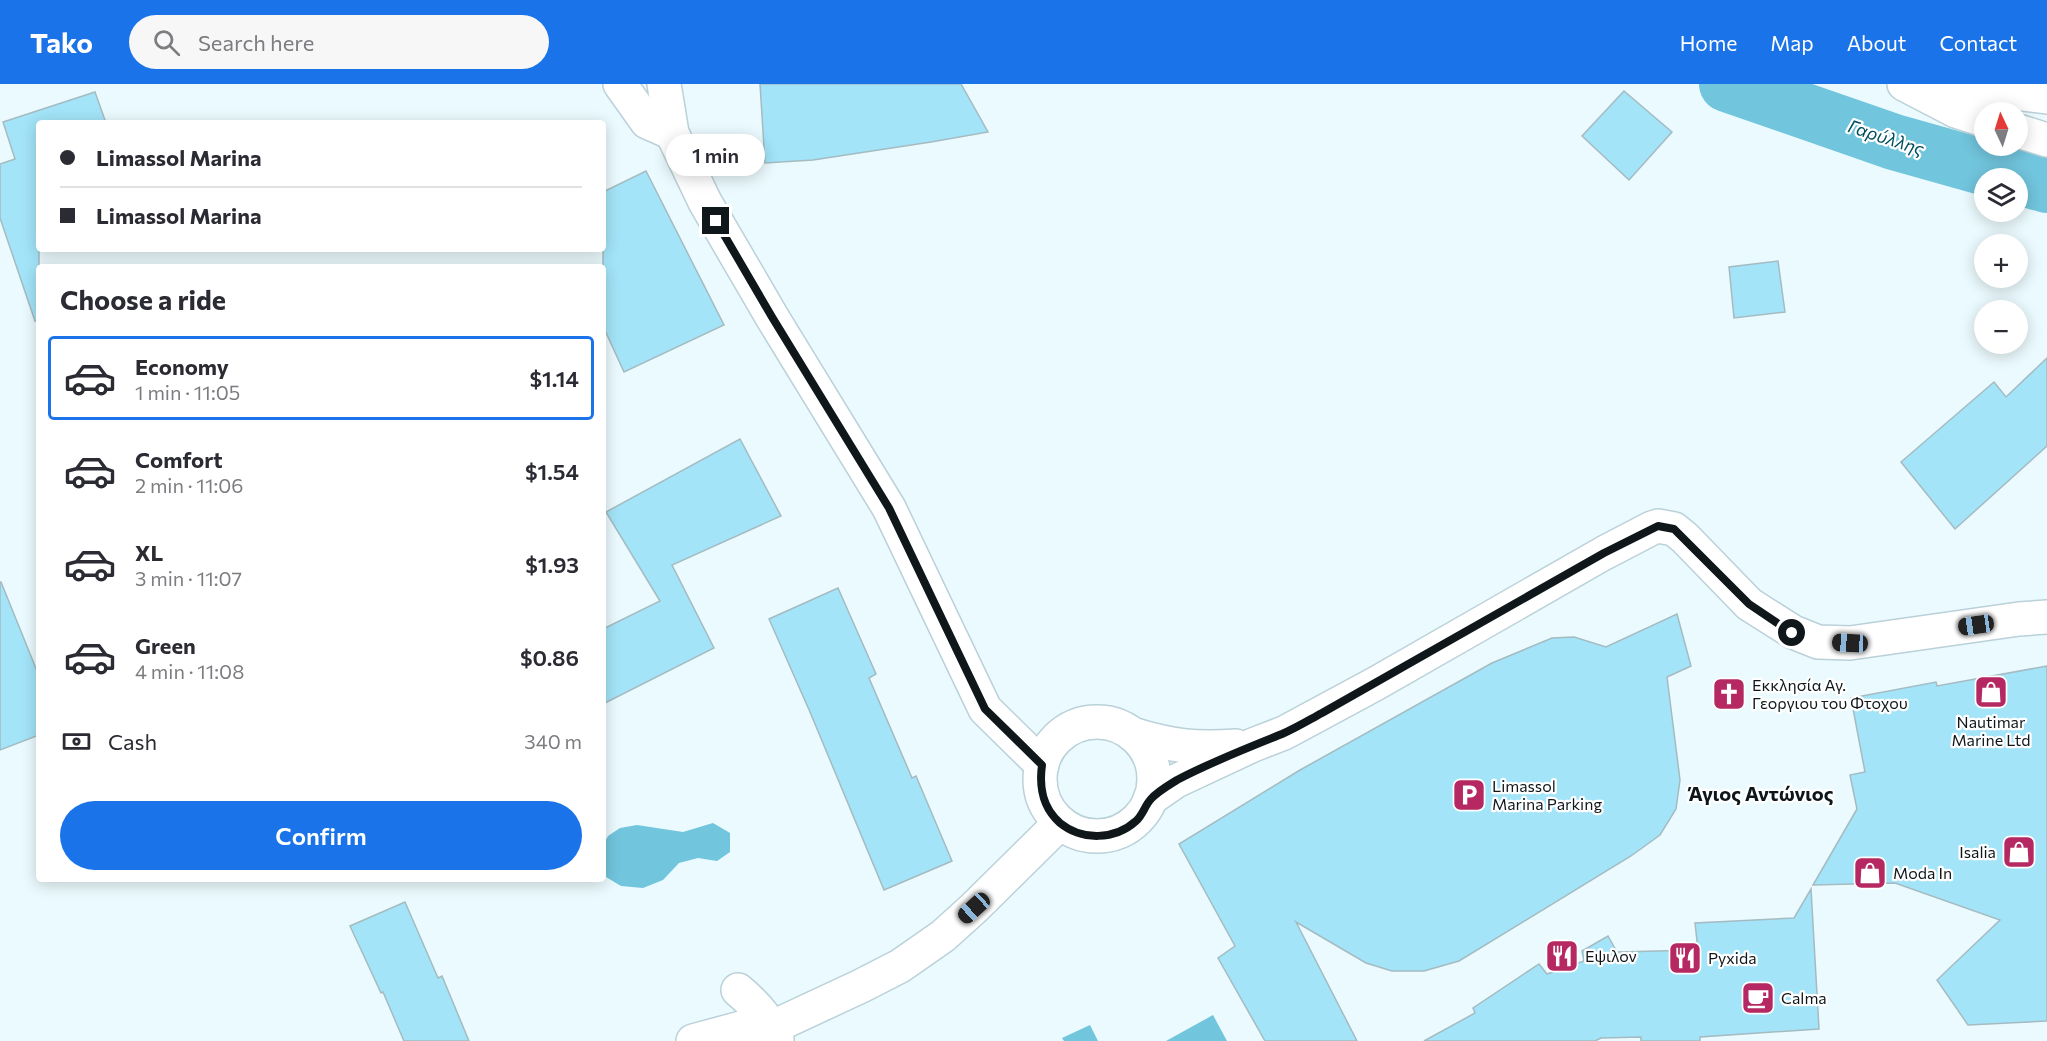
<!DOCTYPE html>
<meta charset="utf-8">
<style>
body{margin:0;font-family:Commissioner,sans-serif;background:#f7f7f7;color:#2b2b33;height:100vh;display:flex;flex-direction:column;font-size:22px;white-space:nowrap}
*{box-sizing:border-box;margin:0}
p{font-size:20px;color:#7c7c81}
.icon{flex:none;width:33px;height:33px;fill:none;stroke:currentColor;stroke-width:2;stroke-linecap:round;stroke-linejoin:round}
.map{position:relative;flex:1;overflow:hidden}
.panel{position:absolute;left:36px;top:180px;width:570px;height:618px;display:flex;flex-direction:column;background:#fff;border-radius:6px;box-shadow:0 3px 15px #0003}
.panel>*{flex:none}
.banner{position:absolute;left:36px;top:36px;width:570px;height:132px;border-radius:6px;box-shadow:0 3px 15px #0003;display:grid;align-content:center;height:132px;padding:0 24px;background:#fff}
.needle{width:39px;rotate:356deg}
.fabs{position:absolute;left:1974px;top:18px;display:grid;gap:12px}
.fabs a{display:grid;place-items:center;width:54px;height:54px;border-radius:50%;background:#fff;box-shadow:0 3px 15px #0003;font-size:30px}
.end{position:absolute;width:27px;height:27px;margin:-14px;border:8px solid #0f171a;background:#fff;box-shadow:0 0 0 3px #fff}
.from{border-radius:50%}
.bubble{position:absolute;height:42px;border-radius:21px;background:#fff;box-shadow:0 3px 15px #0003;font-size:20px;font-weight:600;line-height:42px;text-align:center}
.car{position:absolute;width:18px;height:36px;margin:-18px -9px;border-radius:8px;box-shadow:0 0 4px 2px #0007;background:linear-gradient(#222 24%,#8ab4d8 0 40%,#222 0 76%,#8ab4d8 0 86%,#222 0)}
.banner b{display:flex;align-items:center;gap:21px;height:57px;font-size:22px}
.banner b+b{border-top:2px solid #e1e1e2}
.banner i{width:15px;height:15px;background:#2b2b33}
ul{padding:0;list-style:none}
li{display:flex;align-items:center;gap:18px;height:84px;margin:0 12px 9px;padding:0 12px;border:3px solid transparent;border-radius:6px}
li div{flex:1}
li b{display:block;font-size:22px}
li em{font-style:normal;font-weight:600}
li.on{border-color:#1a73e8}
li>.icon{width:54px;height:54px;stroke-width:1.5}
h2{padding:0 24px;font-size:27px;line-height:72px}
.pay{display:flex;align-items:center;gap:15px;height:66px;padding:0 24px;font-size:22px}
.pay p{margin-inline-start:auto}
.primary-button{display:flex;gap:12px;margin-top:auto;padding:12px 24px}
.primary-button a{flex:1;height:69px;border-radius:36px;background:#1a73e8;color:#fff;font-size:24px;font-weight:600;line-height:69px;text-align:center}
header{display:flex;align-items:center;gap:36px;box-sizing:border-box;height:84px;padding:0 30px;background:#1a73e8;color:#fff}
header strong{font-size:28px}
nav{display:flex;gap:33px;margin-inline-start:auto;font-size:21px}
.search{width:420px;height:54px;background:#f7f7f7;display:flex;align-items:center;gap:15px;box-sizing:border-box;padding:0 21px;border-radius:33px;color:#7c7c81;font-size:22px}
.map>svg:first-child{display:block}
</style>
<header>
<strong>Tako</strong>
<div class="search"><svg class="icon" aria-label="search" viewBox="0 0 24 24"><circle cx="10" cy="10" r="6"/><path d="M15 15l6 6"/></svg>Search here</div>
<nav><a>Home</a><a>Map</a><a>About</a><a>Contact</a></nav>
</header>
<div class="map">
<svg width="2047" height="957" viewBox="0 0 2047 957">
<rect width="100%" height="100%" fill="#ebfafe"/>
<g fill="#71c5dd">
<path d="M713,739L730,749V768L717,777L698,774L679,779L663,796L643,804L621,802L606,793L603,788V761L608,752L620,744L637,741L683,748Z"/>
<path d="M1213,931L1227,957H1166Z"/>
<path d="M1090,941L1098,957H1064L1062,954Z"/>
</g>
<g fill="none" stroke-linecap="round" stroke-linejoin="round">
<path stroke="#71c5dd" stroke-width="56" d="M1727,0L1894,58L2047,101"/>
</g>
<g fill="#a3e4f8" stroke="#a4bbc2" stroke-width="1.5">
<path d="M760,0H961L988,48L931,58L813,76L765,79Z"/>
<path d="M1624,7L1672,48L1629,96L1582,52Z"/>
<path d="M95,8L106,39H39V236L35,237L0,134V80L15,75L3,38Z"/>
<path d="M646,87L724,241L624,288L603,242V108Z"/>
<path d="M1778,177L1785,228L1734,234L1729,183Z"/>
<path d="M2047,274V362L1955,445L1901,378L1994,298L2006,313Z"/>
<path d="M740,355L781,432L672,481L714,564L603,620V545L660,517L606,428Z"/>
<path d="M0,498H1L39,592V651L0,666Z"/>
<path d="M838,504L876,590L869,594L912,694L916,692L952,777L884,806L810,628L769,535Z"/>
<path d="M1677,530L1691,582L1667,593L1680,696L1676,725L1660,751L1631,772L1459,877L1424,887H1392L1366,879L1296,838L1357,957H1265L1218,874L1235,862L1179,760L1300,686L1492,579L1552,554L1574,553L1606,563Z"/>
<path d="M2047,582V937L1968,941L1937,896L2000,836L1895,799L1813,801L1857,725L1850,691L1865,688L1851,614L1936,598L1937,602Z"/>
<path d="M1811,805L1819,945L1700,953V957H1641V953L1601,954L1595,957H1424L1475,929L1473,924L1539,880L1547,890L1584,877L1582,867L1608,852L1617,868L1698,866L1695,839L1794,834Z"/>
<path d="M405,818L438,894L442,892L469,957H404L383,908L381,909L350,842Z"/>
</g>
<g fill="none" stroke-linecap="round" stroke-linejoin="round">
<defs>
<g id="street">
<path d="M620,0L647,38L672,49"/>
<path d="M664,0L672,49L705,118L772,233L889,424L985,625L1042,681"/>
<circle cx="1097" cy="695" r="57"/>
<path d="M1132,650C1170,662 1196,665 1236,662"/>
<path d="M1150,715L1176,697L1253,661L1284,649L1375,600L1604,469L1652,444L1658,442L1674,445L1685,454L1749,520L1793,548L1818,558L1850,559L2019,535L2047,533"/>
<path d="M738,906C755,920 769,935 777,955"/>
<path d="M693,957L752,941L769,943"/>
<path d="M747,957L756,954L773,943L861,902L900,882L943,852L974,824L1060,739"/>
</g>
<g id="secondary">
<path d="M1904,0L1956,27L1984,36"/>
<path d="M1944,0L2047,13"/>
<path d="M2018,47L2047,56"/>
</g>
</defs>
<use href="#street" stroke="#bad1d9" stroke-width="36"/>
<use href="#secondary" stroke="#bad1d9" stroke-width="36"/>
<use href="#street" stroke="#fff" stroke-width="33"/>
<use href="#secondary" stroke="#fff" stroke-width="33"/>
</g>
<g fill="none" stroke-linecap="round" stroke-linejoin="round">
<path stroke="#0f171a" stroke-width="8" d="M716,137L772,233L889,424L985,625L1042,681C1039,703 1042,723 1060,739C1082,757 1115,756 1136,737C1143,731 1145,721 1151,715C1157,708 1169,701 1177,696C1211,678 1247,664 1282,650C1296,644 1309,636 1322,629L1604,469L1658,442L1674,445L1749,520L1792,549"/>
</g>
<defs>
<symbol id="shop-square" viewBox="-11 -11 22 22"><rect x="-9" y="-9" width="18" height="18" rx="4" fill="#b52861" stroke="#fff"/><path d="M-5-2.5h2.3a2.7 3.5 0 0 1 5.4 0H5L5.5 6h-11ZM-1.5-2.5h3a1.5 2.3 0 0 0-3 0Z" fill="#fff"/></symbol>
<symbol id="church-square" viewBox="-11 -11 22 22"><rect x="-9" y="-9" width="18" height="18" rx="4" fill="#b52861" stroke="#fff"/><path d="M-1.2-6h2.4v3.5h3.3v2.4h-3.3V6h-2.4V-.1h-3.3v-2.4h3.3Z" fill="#fff"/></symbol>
<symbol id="parking-square" viewBox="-11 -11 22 22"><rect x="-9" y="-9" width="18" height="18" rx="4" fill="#b52861" stroke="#fff"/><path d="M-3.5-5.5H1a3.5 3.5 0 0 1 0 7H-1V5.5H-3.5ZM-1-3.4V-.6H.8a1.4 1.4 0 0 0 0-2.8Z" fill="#fff"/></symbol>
<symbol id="restaurant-square" viewBox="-11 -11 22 22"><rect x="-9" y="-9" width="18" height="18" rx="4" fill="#b52861" stroke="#fff"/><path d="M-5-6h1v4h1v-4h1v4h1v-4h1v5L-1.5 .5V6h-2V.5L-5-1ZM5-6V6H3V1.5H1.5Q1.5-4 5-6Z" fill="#fff"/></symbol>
<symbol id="cafe-square" viewBox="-11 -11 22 22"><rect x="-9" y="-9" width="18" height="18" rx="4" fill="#b52861" stroke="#fff"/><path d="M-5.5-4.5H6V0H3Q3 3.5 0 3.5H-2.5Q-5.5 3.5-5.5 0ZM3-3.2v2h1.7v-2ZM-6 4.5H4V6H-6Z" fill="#fff"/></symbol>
</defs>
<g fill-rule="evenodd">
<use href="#shop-square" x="1972" y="589" width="38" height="38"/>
<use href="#church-square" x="1710" y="591" width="38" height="38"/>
<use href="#parking-square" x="1450" y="692" width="38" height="38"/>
<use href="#shop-square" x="2000" y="749" width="38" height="38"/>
<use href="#shop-square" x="1851" y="770" width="38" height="38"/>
<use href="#restaurant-square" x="1543" y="853" width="38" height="38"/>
<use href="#restaurant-square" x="1666" y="855" width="38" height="38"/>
<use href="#cafe-square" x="1739" y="895" width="38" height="38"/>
</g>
<g text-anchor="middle" stroke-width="4.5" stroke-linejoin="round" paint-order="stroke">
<g font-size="16" fill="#0f171a" stroke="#fff" text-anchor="start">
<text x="1752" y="607">Εκκλησία Αγ.<tspan x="1752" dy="18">Γεοργιου του Φτοχου</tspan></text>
<text x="1991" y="644" text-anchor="middle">Nautimar<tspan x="1991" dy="18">Marine Ltd</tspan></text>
<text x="1492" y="708">Limassol<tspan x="1492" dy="18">Marina Parking</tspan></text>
<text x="1996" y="774" text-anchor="end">Isalia</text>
<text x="1893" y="795">Moda In</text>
<text x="1585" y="878">Εψιλον</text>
<text x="1708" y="880">Pyxida</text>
<text x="1781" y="920">Calma</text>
</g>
<g font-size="18" font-style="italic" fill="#004f5f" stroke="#fff">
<text transform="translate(1886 54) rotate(18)" y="6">Γαρύλλης</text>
</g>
<g font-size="20" font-weight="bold" fill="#0f171a" stroke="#fff">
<text x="1761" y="717">Άγιος Αντώνιος</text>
</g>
</g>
</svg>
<div class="fabs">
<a><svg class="needle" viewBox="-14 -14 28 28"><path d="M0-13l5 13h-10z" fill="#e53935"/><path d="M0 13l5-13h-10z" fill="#7c7c81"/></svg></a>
<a><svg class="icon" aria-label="layers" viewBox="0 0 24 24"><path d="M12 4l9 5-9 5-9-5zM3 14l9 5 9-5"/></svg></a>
<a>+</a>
<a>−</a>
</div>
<i class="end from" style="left:1792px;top:549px"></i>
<i class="end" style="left:716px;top:137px"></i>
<div class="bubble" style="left:666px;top:50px;width:99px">1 min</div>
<i class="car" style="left:1976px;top:541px;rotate:262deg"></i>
<i class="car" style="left:1850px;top:559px;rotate:273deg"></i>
<i class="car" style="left:974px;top:824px;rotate:228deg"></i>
<div class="banner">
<b><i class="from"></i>Limassol Marina</b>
<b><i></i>Limassol Marina</b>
</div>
<section class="panel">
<h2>Choose a ride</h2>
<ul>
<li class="on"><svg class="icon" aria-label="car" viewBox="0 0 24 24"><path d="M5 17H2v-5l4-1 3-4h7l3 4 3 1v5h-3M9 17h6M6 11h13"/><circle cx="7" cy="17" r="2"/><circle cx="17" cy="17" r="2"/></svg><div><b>Economy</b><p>1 min · 11:05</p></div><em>$1.14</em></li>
<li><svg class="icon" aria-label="car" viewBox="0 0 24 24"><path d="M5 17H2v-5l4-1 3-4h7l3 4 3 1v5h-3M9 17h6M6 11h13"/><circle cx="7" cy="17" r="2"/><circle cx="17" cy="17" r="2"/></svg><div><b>Comfort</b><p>2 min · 11:06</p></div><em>$1.54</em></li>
<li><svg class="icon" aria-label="car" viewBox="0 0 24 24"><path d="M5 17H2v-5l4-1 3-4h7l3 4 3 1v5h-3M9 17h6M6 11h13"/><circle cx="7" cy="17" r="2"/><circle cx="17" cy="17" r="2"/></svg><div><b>XL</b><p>3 min · 11:07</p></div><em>$1.93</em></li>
<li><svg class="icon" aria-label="car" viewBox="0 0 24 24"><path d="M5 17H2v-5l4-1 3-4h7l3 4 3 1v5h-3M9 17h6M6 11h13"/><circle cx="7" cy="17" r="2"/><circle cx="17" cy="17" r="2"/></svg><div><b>Green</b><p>4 min · 11:08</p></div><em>$0.86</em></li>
</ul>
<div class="pay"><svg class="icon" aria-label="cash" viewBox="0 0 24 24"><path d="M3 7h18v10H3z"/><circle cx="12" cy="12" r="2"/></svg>Cash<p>340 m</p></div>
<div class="primary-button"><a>Confirm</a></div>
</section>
</div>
